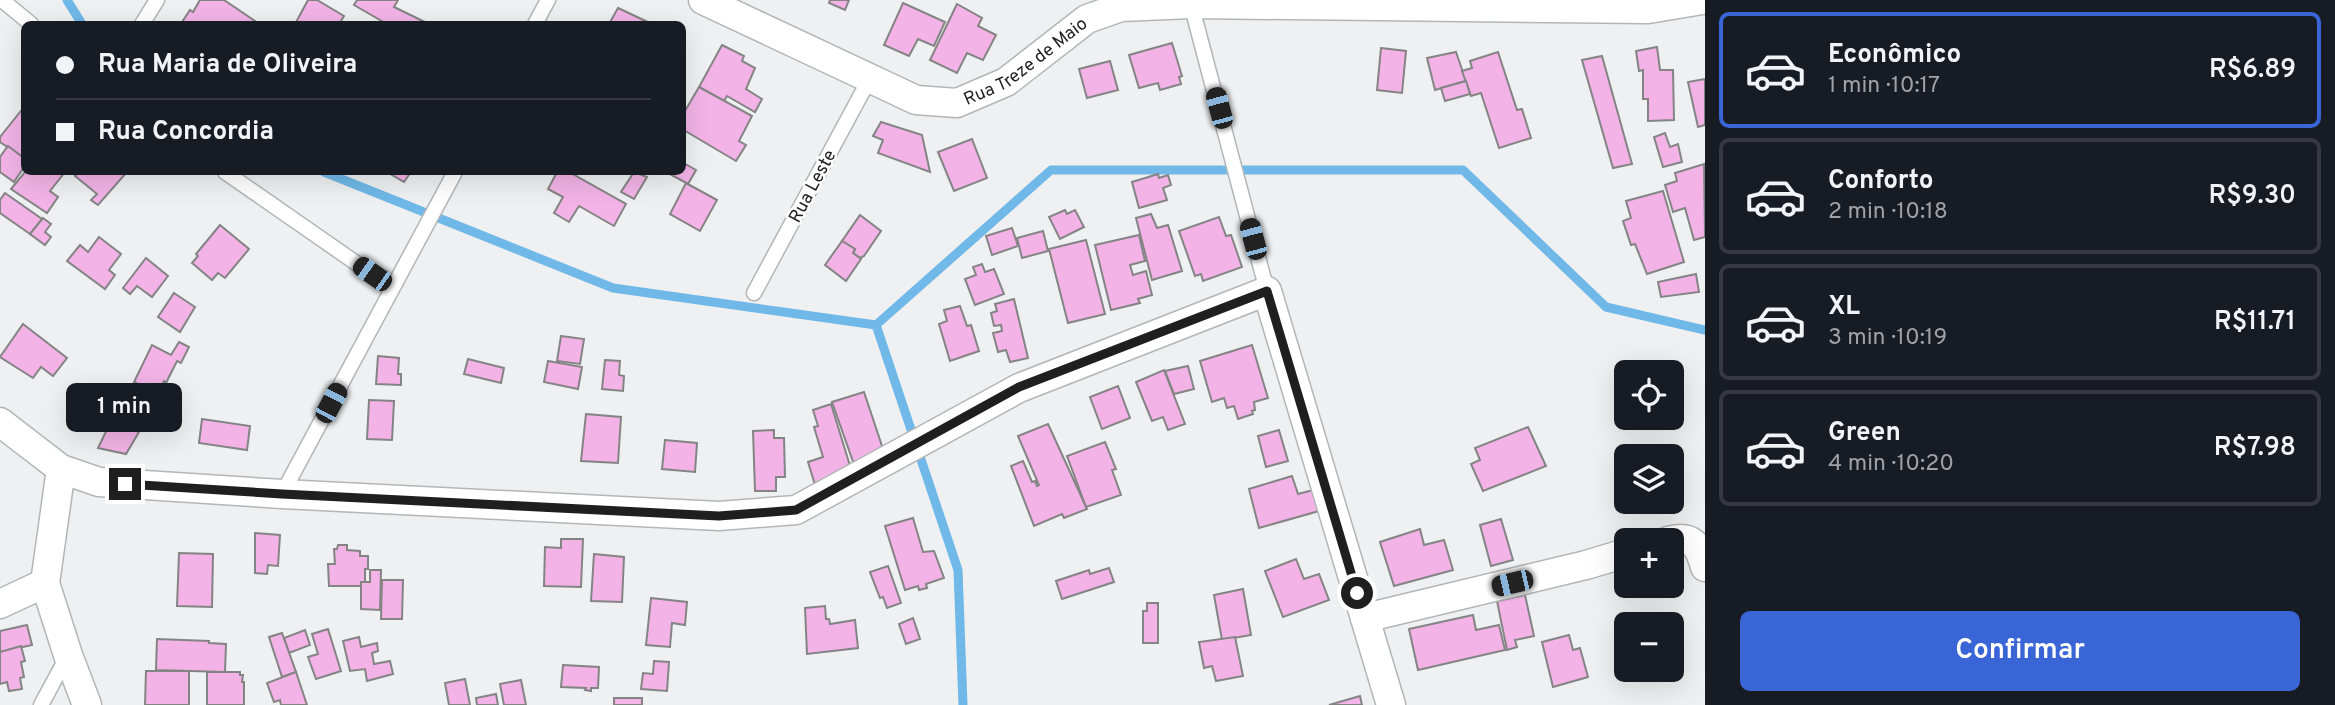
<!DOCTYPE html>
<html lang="pt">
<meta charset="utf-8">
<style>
body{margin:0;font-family:Overpass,sans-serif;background:#20242c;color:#f1f3f6;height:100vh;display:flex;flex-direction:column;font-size:26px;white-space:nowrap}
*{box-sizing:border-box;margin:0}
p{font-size:23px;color:#9ea1a6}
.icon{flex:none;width:38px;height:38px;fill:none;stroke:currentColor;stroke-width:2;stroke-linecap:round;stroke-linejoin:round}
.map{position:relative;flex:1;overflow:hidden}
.side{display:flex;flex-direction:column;background:#171b24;width:630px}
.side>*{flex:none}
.banner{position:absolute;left:21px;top:21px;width:665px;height:154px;border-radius:10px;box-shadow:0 7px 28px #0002;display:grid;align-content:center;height:154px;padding:0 35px;background:#171b24}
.tools{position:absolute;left:1614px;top:360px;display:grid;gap:14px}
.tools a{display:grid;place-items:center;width:70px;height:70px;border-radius:10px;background:#171b24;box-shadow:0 7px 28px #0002;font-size:35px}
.end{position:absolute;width:32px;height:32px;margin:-16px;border:9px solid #1f1f20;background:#fff;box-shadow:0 0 0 4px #fff}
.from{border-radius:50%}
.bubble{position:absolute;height:49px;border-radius:10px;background:#171b24;box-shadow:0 7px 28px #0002;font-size:23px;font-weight:600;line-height:49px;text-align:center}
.car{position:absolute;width:21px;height:42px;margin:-21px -10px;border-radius:9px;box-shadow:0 0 5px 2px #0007;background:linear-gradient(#222 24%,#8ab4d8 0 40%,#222 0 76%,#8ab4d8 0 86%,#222 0)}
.banner b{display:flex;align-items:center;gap:24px;height:66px;font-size:26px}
.banner b+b{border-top:2px solid #363941}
.banner i{width:18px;height:18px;background:#f1f3f6}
ul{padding:12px 0 0;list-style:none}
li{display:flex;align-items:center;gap:21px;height:116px;margin:0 14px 10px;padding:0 21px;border:4px solid #363941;border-radius:10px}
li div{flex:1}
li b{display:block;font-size:26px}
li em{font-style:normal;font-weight:600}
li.active{border-color:#3965d6}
li>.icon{width:63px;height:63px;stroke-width:1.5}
.cta{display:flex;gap:14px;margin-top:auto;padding:14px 35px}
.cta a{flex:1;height:80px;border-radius:10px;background:#3965d6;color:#fff;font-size:28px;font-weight:600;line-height:80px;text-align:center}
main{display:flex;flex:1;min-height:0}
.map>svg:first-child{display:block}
</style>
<main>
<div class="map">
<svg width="1705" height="705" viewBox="0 0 1705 705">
<rect width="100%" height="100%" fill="#eef0f1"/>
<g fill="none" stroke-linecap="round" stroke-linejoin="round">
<g stroke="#6fb8e7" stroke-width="9">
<path d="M67,0L82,24"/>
<path d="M324,172L613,288L876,325L1051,170H1463L1606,307L1705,330"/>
<path d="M876,325L958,570L963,705"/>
</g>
</g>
<g fill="#f3b3e7" stroke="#858485" stroke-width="2">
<path d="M200,0H224L255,21L253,24H186L182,22L190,10L193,12Z"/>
<path d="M308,0H317L344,16L339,24H295Z"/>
<path d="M357,0H398L394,7L429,24H387L354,5Z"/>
<path d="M830,0H849L845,10L829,3Z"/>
<path d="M903,3L945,22L934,46L918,39L909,56L884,45Z"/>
<path d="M957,4L982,18L978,26L996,35L983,60L967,53L957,73L930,60Z"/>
<path d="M618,8L652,24H609Z"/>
<path d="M1172,43L1182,76L1179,77L1181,84L1160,90L1158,83L1139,88L1129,55Z"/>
<path d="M722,45L744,56L742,61L755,68L746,89L762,99L755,112L727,96L724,101L699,87Z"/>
<path d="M1657,47L1660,70H1673L1674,120L1648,121V99H1643V70L1639,71L1636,51Z"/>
<path d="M1381,48L1406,51L1402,93L1377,90Z"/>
<path d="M1456,52L1466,81L1435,90L1427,58Z"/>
<path d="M1498,52L1517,110L1522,109L1531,138L1499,148L1481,93L1471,96L1462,71L1472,68L1470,61Z"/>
<path d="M1602,56L1632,164L1613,168L1582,60Z"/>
<path d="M1110,61L1118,90L1087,98L1079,69Z"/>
<path d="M1705,79V125L1698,127L1688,82Z"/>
<path d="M1466,81L1470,94L1445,101L1441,88Z"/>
<path d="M699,87L752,116L739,141L746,145L736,161L682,129V116Z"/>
<path d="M24,107V158L0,142V137Z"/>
<path d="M881,122L922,135L930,172L878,153L883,140L873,136Z"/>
<path d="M1665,133L1670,147L1678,144L1682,162L1663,167L1654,137Z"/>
<path d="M972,139L987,178L954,191L938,152Z"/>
<path d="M8,146L24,158V167L14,182L0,172V157Z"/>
<path d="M682,162L696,170L688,184L666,172H682Z"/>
<path d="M1704,164L1705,237L1694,240L1685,208L1673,212L1665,185L1677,181L1675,173Z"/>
<path d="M25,172H65L50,191L58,197L47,213L11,189Z"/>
<path d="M79,172H127L98,205L91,200L97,194L75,176Z"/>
<path d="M387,172H411L404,182Z"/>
<path d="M557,172H569L626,204L614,226L579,206L569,222L554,213L563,197L548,189Z"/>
<path d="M634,172L647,177L634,199L621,192Z"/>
<path d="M1158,174L1159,178L1168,175L1171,185L1163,188L1167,200L1139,208L1132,182Z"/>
<path d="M686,183L717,200L700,231L670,214Z"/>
<path d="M1663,191L1684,262L1647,274L1635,244L1631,245L1623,221L1631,218L1626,201Z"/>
<path d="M5,193L42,219L30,234L0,213V200Z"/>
<path d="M1065,210L1067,214L1075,210L1084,227L1060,239L1049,217Z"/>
<path d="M1151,214L1157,228L1168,225L1182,271L1152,280L1136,218Z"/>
<path d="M860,215L881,231L864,256L860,258L853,253L855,249L842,241Z"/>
<path d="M1219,217L1226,236L1231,235L1242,267L1203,281L1201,274L1195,276L1179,231Z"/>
<path d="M43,218L51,224L45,232L51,237L45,245L30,234Z"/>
<path d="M220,225L249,249L225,278L218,273L212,280L192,263L198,256L196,254Z"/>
<path d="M1012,228L1018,246L992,255L986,236Z"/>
<path d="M1043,231L1048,251L1022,258L1017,238Z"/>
<path d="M1139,235L1145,261L1130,265L1133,275L1146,271L1152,295L1138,299L1140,303L1111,310L1095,245Z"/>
<path d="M99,237L121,254L109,270L115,275L105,289L67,261L80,245L88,252Z"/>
<path d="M1086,240L1105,314L1068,323L1049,249Z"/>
<path d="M842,241L855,249L853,253L861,259L846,281L825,265Z"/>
<path d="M146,258L168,276L152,297L137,286L130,294L123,288Z"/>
<path d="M982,264L985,272L994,269L1004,294L975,305L965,279L976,275L973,267Z"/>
<path d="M1696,274L1699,292L1661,297L1658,282Z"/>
<path d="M174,293L195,307L180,332L158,317Z"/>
<path d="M1014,299L1028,358L1010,362L1006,350L998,352L993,333L1002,331L1001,325L994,326L991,313L997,311L995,304Z"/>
<path d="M960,306L967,326L971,325L979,351L950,361L939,324L947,321L944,310Z"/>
<path d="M23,324L67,358L53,376L41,367L33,378L0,357Z"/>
<path d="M561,336L584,339L580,364L557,361Z"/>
<path d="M179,342L189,347L181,363L177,361L166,383L164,381L159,391L153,388L152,391L134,382L152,345L171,355Z"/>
<path d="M1252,345L1268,398L1254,402L1255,410L1252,411L1253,414L1238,419L1234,406L1227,408L1224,398L1212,402L1200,361Z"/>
<path d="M378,356L399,358L398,374H401V385L376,384Z"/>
<path d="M468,359L504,368L501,383L464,374Z"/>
<path d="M605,360L620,361L619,375L624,376L623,391L602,389Z"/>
<path d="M548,361L582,367L578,389L544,382Z"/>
<path d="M1188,366L1194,389L1174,394L1165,371Z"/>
<path d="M1164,370L1185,424L1168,430L1163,417L1152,421L1136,382Z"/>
<path d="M1118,386L1130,418L1102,429L1090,397Z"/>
<path d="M864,392L885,455L856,470L832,402Z"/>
<path d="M369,400L394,401L392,440L367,439Z"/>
<path d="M831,404L851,469L816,488L808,462L823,457L814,427L818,426L813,410Z"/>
<path d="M586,414L621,417L618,463L581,461Z"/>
<path d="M202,419L250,426L247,450L199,443Z"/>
<path d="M111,421L139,432L126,454L98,448Z"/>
<path d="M1048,424L1087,509L1064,518L1062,514L1034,526L1011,466L1023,461L1032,482L1035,481L1037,486L1039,485L1018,436Z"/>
<path d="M1528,427L1546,466L1483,491L1471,464L1480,460L1475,448Z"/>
<path d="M774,430V438H784L785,477H776V491H755L753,431Z"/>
<path d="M1279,430L1288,461L1266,467L1258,436Z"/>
<path d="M665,440L697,443L695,472L662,469Z"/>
<path d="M1105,442L1116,469L1112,470L1121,495L1086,507L1067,456Z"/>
<path d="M1292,476L1298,494L1313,490L1319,511L1259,528L1249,489Z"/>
<path d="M913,518L923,552L934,551L944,578L926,584L927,588L919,590L918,586L905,590L885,526Z"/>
<path d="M1501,519L1513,560L1491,566L1480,525Z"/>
<path d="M1420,529L1424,545L1444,540L1453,570L1394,586L1380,542Z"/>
<path d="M255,533L280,535L278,566L268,565L267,574L255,573Z"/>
<path d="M561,539H583L581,587L544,586L545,547L561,548Z"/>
<path d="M338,545H347V550L360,551V556H368V569H365V582H361V586H329L328,564H335L334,549H337Z"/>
<path d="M179,553L213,554L212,607L177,606Z"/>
<path d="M594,554L624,557L622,602L591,601Z"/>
<path d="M1296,559L1304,579L1319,574L1329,600L1283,617L1265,571Z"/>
<path d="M888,566L901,603L887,608L883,597L880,598L870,572Z"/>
<path d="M1109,568L1114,582L1062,599L1056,581L1089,570L1090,574Z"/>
<path d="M370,570H381L380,610L361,609V582H370Z"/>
<path d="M382,580H403L402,619H381Z"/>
<path d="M1243,589L1251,635L1222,640L1214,595Z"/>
<path d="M1525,595L1534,636L1515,640L1517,647L1507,650L1497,601Z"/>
<path d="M651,598L687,602L685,625L672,623L670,647L646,645Z"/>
<path d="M1147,603H1158V643H1143V611H1147Z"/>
<path d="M825,606L826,619H829L830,624L855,620L858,648L807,654L805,608Z"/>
<path d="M1473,615L1476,630L1499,625L1505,650L1418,670L1409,629Z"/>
<path d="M913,618L920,639L906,644L899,624Z"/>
<path d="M27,625L32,645L0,652V631Z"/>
<path d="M328,629L341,671L316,679L308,657L318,654L312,634Z"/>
<path d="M305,630L310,645L289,653L284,638Z"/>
<path d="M282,633L296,672L282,677L269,637Z"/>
<path d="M1569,635L1573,650L1580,648L1588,677L1553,687L1542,642Z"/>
<path d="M359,637L361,647L377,643L378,651L372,653L374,664L390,661L393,674L367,681L365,669L350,671L343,641Z"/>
<path d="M1235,637L1243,676L1216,681L1212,666L1204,668L1199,642Z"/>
<path d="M157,639L209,641V643L226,644L225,672L156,670Z"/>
<path d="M21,646L25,661L21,662L24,677L20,678L22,689L9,691L7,682L0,684V652Z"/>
<path d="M654,661L669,662L667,691L641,689L643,673L653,674Z"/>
<path d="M563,665L599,667L598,688H591V691L585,690L586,688L561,687Z"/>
<path d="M146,671H189V705H145Z"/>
<path d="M207,672H240V675H243L242,682H244V705H207Z"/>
<path d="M296,672L307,705H281L280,700L274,702L267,683Z"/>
<path d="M465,679L470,705H449L445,683Z"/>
<path d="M521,680L526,705H504L500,684Z"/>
<path d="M496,694L498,705H477L476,698Z"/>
<path d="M1360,696L1362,705H1329Z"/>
<rect x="614" y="698" width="28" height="7"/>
</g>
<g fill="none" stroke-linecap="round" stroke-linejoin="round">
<defs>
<g id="service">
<path d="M2,0L31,24"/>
<path d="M1191,4L1267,291"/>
<path d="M142,24L157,0"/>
<path d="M535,24L548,0"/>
<path d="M225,172L392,288"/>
<path d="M754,293L870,78"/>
<path d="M282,494L455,172"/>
<path d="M41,705L68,655"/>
</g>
<g id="minor">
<path id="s1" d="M703,0L916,100L957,103L1006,82L1087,19L1121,7L1191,4L1648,9L1702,0"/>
<path d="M0,422L61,469L99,482L282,494L719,516L796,510L1019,388L1267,291L1391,705"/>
<path d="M61,469L45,583L68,655L87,705"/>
<path d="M1668,541C1692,534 1699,545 1705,567"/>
<path d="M0,604L45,583"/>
<path d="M1365,618L1586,565L1626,553"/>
</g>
</defs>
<use href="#service" stroke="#b4b5b7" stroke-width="17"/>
<use href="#minor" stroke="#b4b5b7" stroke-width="31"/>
<use href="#service" stroke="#fff" stroke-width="14"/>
<use href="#minor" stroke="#fff" stroke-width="28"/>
</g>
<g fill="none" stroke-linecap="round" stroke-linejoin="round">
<path stroke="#1f1f20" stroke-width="9" d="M125,484L282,494L719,516L796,510L1019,387L1267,291L1357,593"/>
</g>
<g text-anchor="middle" stroke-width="5" stroke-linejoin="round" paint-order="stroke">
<g font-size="18" fill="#1f1f20" stroke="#fff">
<text dy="6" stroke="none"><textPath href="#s1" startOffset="357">Rua Treze de Maio</textPath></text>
<text transform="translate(812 186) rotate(-62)" y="6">Rua Leste</text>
</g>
</g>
</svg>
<div class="tools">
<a><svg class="icon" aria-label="locate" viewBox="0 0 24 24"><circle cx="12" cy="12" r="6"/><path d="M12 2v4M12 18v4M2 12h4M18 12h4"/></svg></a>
<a><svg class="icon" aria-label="layers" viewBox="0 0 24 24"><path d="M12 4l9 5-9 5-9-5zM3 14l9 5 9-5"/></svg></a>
<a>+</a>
<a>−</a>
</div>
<i class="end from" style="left:1357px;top:593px"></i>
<i class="end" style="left:125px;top:484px"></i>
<div class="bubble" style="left:66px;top:383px;width:116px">1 min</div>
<i class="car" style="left:1219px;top:108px;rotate:345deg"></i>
<i class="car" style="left:1253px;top:239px;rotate:345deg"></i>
<i class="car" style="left:372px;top:274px;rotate:305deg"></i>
<i class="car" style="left:331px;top:403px;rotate:28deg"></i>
<i class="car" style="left:1512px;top:583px;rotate:257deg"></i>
<div class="banner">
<b><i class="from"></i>Rua Maria de Oliveira</b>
<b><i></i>Rua Concordia</b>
</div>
</div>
<section class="side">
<ul>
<li class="active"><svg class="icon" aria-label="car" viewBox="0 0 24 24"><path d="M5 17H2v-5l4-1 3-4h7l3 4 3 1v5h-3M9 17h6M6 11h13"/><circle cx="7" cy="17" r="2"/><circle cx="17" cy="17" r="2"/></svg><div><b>Econômico</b><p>1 min · 10:17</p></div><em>R$6.89</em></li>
<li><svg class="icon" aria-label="car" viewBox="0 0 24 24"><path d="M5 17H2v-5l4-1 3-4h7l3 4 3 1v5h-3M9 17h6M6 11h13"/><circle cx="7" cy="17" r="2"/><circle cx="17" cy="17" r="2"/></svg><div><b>Conforto</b><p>2 min · 10:18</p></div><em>R$9.30</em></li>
<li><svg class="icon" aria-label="car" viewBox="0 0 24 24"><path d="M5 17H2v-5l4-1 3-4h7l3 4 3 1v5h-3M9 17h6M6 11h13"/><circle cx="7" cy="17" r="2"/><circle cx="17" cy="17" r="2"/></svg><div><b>XL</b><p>3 min · 10:19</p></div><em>R$11.71</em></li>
<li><svg class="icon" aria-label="car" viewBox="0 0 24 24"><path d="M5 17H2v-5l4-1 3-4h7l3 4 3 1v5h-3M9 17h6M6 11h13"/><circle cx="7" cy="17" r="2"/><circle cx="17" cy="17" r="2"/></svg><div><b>Green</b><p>4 min · 10:20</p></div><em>R$7.98</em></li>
</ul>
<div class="cta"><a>Confirmar</a></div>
</section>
</main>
